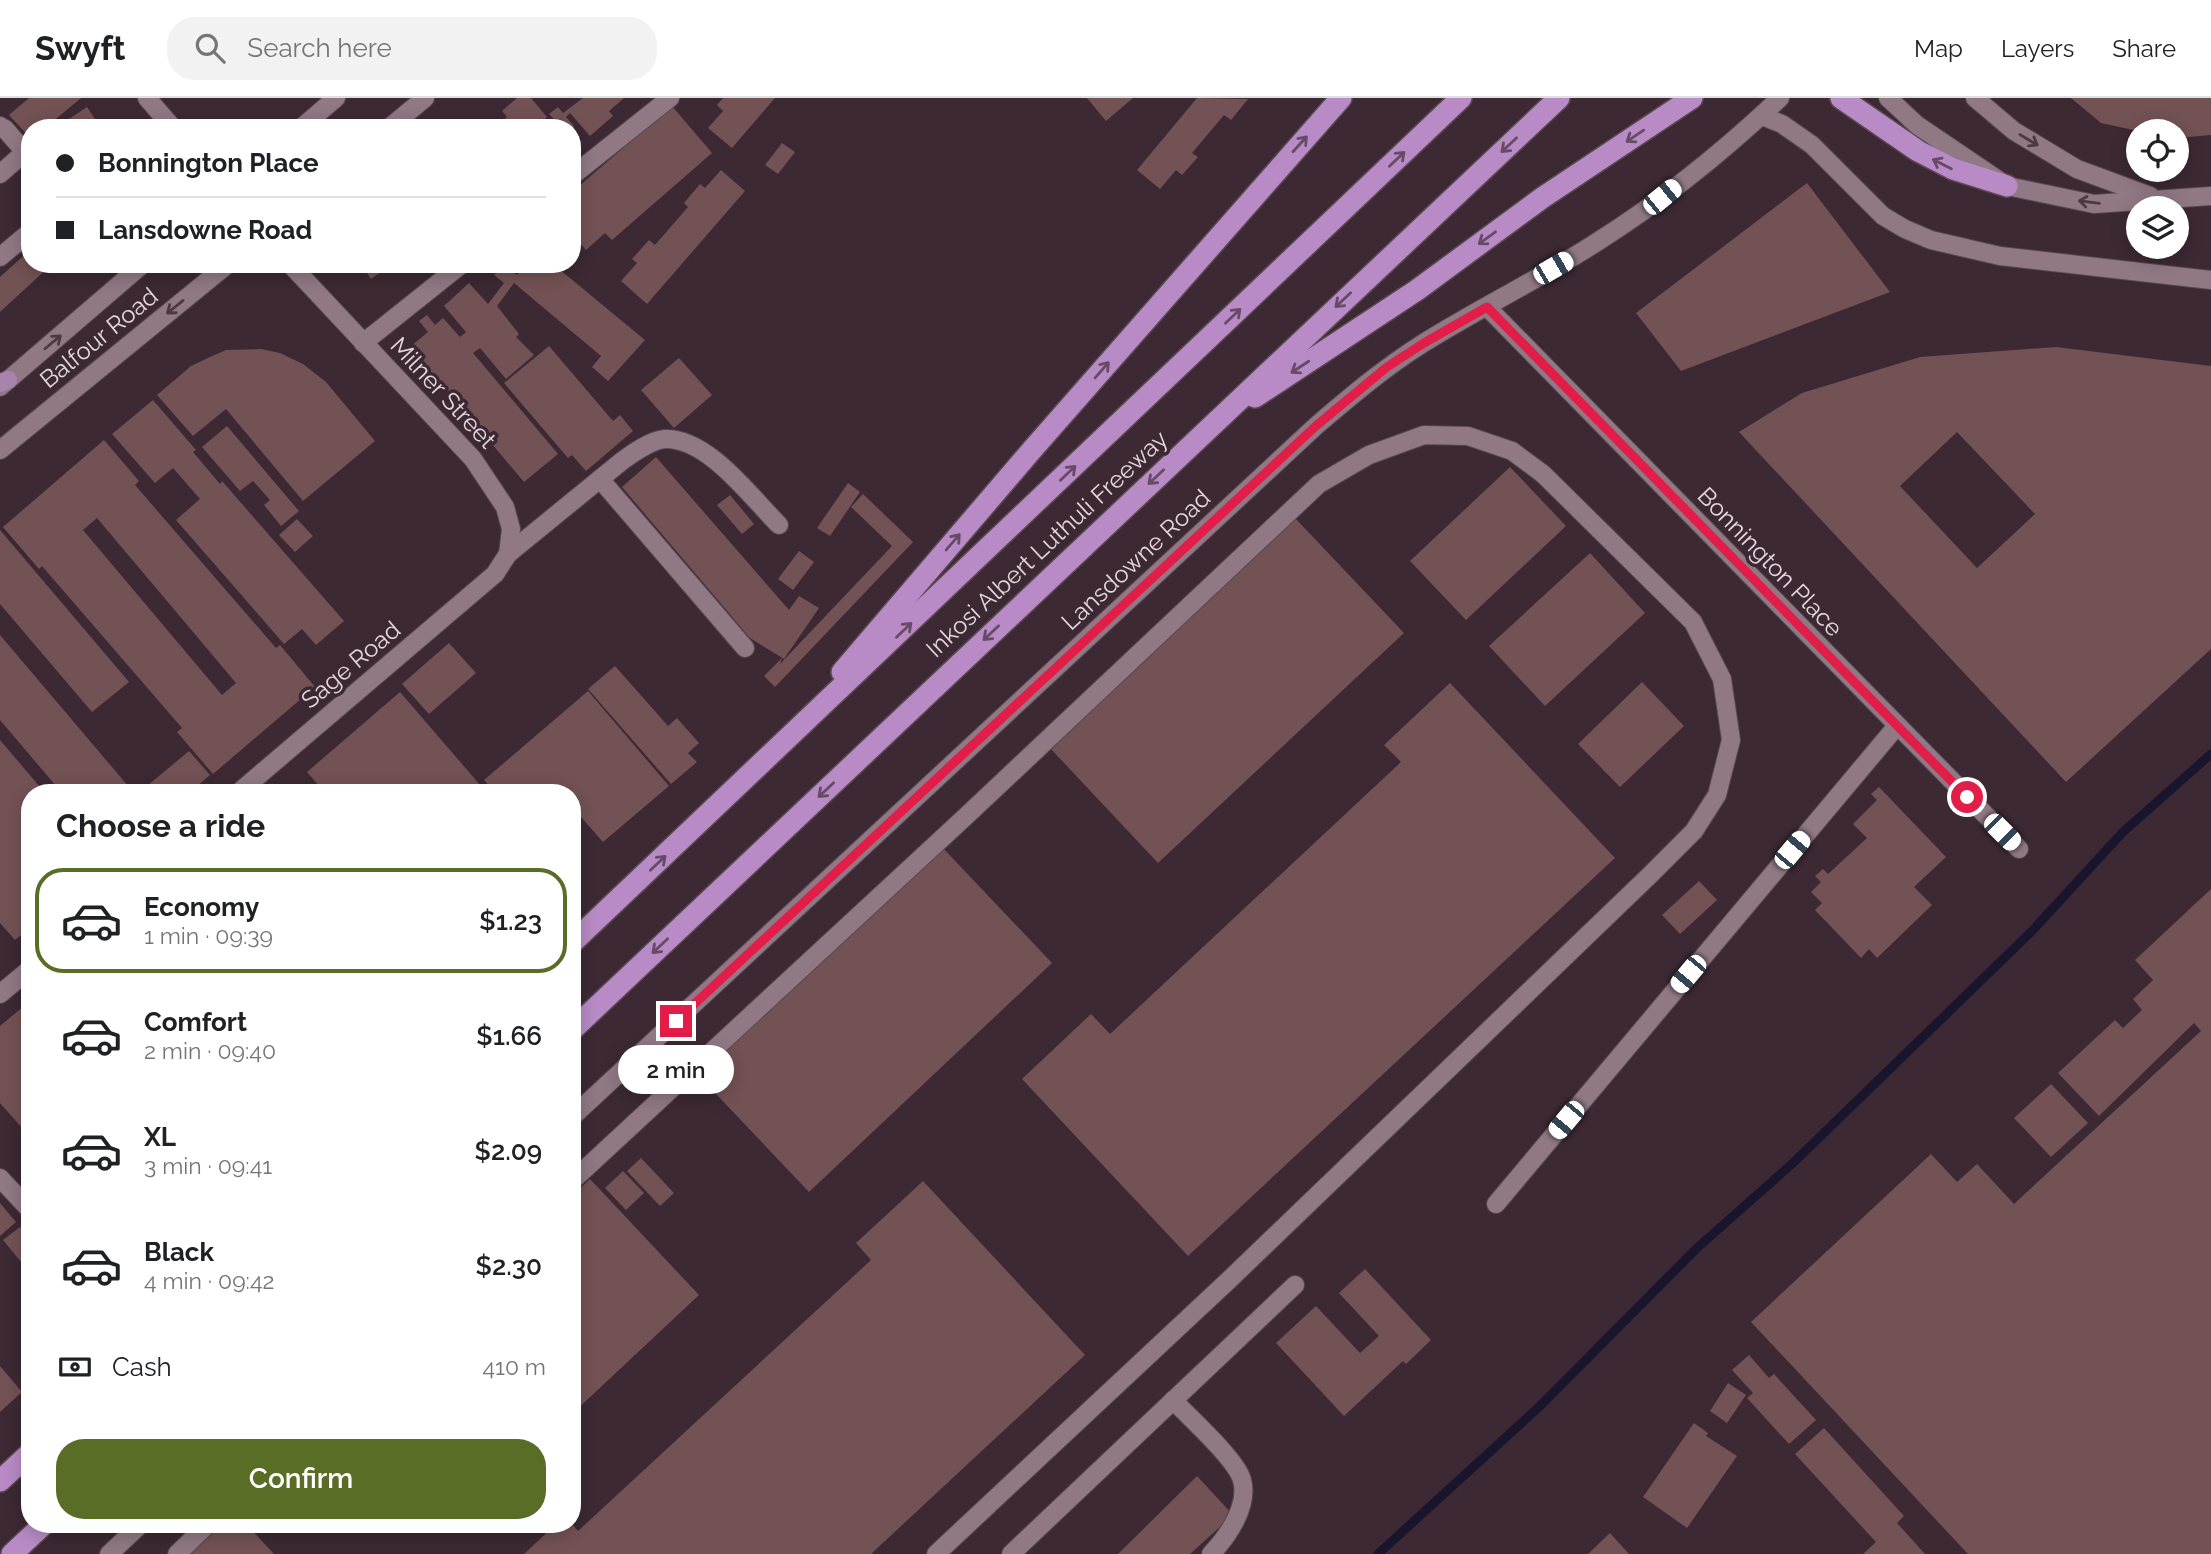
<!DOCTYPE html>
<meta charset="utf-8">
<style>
body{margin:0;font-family:Raleway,sans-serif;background:#f2f2f2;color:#202124;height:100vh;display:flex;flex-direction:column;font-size:26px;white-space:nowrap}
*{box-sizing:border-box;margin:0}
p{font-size:23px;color:#757577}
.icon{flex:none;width:38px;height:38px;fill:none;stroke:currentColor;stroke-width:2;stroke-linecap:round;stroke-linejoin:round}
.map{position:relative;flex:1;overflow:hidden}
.details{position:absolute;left:21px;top:686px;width:560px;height:749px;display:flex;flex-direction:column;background:#fff;border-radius:28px;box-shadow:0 4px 18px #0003}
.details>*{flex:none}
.guide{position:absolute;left:21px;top:21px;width:560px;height:154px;border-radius:28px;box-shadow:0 4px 18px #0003;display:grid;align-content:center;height:154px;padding:0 35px;background:#fff}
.tools{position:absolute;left:2126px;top:21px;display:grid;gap:14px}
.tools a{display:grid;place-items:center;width:63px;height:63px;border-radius:50%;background:#fff;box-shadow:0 4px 18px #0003;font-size:35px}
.end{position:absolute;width:32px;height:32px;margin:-16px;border:9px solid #e11d48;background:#fff;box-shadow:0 0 0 4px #fff}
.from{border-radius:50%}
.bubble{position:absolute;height:49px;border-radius:24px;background:#fff;box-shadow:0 4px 18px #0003;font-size:23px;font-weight:600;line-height:49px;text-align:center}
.car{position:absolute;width:21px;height:42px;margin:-21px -10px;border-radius:9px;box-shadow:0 0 5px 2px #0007;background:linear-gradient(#fff 24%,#345 0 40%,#fff 0 76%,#345 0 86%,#fff 0)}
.guide b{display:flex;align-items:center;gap:24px;height:66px;font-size:26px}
.guide b+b{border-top:2px solid #e0e0e0}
.guide i{width:18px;height:18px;background:#202124}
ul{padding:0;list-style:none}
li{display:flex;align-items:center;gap:21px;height:105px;margin:0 14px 10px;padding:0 21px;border:4px solid transparent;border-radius:28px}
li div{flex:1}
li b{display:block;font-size:26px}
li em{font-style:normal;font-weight:600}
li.current{border-color:#5a6d26}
li>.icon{width:63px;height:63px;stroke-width:1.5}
h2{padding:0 35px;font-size:32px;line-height:84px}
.pay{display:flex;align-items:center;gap:18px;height:77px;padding:0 35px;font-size:26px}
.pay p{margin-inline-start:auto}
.button{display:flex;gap:14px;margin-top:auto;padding:14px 35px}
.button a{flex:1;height:80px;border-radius:28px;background:#5a6d26;color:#fff;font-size:28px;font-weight:600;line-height:80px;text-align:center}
header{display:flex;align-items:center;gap:42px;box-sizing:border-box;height:98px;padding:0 35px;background:#fff;border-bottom:2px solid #e0e0e0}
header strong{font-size:33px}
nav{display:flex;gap:38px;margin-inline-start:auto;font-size:24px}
.search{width:490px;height:63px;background:#f2f2f2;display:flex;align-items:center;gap:18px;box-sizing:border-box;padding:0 24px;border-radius:28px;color:#757577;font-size:26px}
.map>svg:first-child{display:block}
</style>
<header>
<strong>Swyft</strong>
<div class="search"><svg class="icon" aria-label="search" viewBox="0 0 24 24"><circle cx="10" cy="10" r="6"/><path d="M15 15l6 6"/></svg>Search here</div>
<nav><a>Map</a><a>Layers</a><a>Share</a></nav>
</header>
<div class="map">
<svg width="2211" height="1456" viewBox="0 0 2211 1456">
<rect width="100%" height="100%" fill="#3c2933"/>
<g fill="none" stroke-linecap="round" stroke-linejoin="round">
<path stroke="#19152c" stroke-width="9" d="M1378,1456L1540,1308L1697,1150L1794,1064L2032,833L2123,734L2211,656"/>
</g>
<g fill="#735255" fill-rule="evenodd">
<path d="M29,0H81L51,25L55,30H30V40L9,17Z"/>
<path d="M517,0H531L547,19L535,30H494L507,19L502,13Z"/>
<path d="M583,0H624L609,13L613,18L590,38L570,15L566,19L574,28L573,30H563L559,25L553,30H547L554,21L549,16L558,9L563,15Z"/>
<path d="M723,0H775L732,50L708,30L723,13L717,7Z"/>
<path d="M1087,0H1133L1106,23Z"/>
<path d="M1197,0L1248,1L1231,22L1224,17L1192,55L1198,59L1182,77L1176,72L1160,91L1137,72Z"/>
<path d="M2071,0H2211V37L2177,40V33H2138L2101,25Z"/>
<path d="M672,8L712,55L612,142L605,135L586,152L572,136V94Z"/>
<path d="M87,9L101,30H62L60,27Z"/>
<path d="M782,45L795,54L778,76L765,67Z"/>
<path d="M721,72L745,93L647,206L621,183L637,165L632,161L649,142L655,147L688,109L684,105L700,86L705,90Z"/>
<path d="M1807,85L1890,194L1681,273L1636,215Z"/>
<path d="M30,152V166H52L0,214V179Z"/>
<path d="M361,166H392L371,181Z"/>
<path d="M503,166L517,177L526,166H553L645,242L608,283L592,269L601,258L514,185L497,208L519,236L516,239L534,257L506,281L480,250L473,255L558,356L524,384L410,249L428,234L419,223L427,217L435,227L443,220L460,239L466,234L444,208L469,185L488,206L504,185L494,177Z"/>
<path d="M549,248L613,323L620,317L633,333L586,373L572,357L568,360L504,285Z"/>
<path d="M2056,249L2211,268V551L2066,684L1739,334L1802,295L1920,259ZM1957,334L2035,416L1977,470L1900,388Z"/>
<path d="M261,251L280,255L303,266L326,284L375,343L303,403L226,311L193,338L157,297L191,268L210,259L226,252Z"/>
<path d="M679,260L712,297L674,330L641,292Z"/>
<path d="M153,302L196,352L193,354L220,386L222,383L344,523L316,547L302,531L284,546L176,422L200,401L173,370L155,385L112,336Z"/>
<path d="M227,328L299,413L281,428L264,407L270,402L253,383L240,393L202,349Z"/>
<path d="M104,342L139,383L135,387L276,550L280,547L315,589L213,676L177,634L182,630L42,468L39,471L3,429ZM97,420L236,585L222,597L83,432Z"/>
<path d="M656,359L789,512L799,498L819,510L784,561L750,540L622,389Z"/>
<path d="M1510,369L1566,428L1466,522L1410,463Z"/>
<path d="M848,385L860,394L830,438L817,430Z"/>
<path d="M863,396L913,444L775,589L764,578L782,560L780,566L892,448L851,409Z"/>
<path d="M730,397L754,426L742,436L717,407Z"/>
<path d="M1295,420L1404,535L1158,765L1050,650Z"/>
<path d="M297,421L313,438L295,454L279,437Z"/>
<path d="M0,432L129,584L92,614L0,506Z"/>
<path d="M799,453L814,464L793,492L778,481Z"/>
<path d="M1590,455L1645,515L1545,608L1489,548Z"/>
<path d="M0,537L134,695H62L0,622Z"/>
<path d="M449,545L476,575L429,616L402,586Z"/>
<path d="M615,568L668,628L677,620L699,645L688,655L697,664L671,686L588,591Z"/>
<path d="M1642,584L1684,628L1620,689L1578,646Z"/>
<path d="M1450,585L1615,760L1188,1158L1022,981L1091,916L1110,936L1401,664L1384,647Z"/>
<path d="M588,593L669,688L603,744L572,709V695H560L556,691L552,695H495L484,682Z"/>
<path d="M400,594L487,695H325L307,674Z"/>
<path d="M0,642L40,689L43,687L50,695H30V830L15,842L0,825Z"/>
<path d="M189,653L210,677L189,695H143L141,693Z"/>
<path d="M1879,689L1946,759L1914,789L1932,807L1877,860L1869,851L1861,860L1815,812L1822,805L1811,794L1821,784L1815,778L1823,771L1828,776L1867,740L1853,726L1877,702L1871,696Z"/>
<path d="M942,749L1052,865L809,1094L699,978Z"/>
<path d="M1699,783L1717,802L1680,836L1662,817Z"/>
<path d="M2211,791V1456H1968L1751,1224L1931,1056L1957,1084L1977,1066L2014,1106L2201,933L2194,925L2099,1018L2058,975L2115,922L2123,930L2142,912L2133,901L2153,882L2135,862Z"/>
<path d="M30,903V1039L0,1005V928Z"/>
<path d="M2051,986L2088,1025L2051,1059L2014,1020Z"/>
<path d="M641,1060L674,1095L660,1108L627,1073Z"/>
<path d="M623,1073L644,1095L626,1112L605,1090Z"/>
<path d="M590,1081L699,1197L572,1316V1098Z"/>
<path d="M923,1083L1085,1257L871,1456H524L556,1426H572L578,1433L871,1162L856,1145Z"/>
<path d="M0,1105L16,1124L0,1138Z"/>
<path d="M20,1129L30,1141V1175L3,1142Z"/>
<path d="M1365,1171L1431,1242L1406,1266L1403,1263L1344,1318L1276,1245L1316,1208L1360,1255L1379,1238L1339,1195Z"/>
<path d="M1749,1257L1769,1280L1774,1276L1816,1322L1789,1346L1747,1300L1753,1295L1732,1272Z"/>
<path d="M0,1268L22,1294L0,1314Z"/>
<path d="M1728,1285L1746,1297L1727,1325L1710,1313Z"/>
<path d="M1694,1325L1708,1335L1706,1338L1737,1358L1687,1430L1643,1399Z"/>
<path d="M1824,1330L1904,1418L1897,1425L1925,1456H1863L1876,1444L1795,1356Z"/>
<path d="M1197,1378L1233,1417L1190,1456H1118Z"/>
<path d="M222,1426H246L274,1456H191Z"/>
<path d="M1610,1435L1629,1456H1588Z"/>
</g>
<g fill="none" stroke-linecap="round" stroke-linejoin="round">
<defs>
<g id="minor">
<path d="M147,0L173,30"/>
<path d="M1888,0L1917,27L2007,88L2094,106L2211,98"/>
<path d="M1975,0L2014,33L2077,71L2150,98"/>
<path d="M1762,18L1782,26L1812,47L1883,118L1905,131L1931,142L2000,158L2211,182"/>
<path d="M0,28L5,31L25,54L0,76"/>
<path d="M301,30L336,0"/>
<path d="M389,30L425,0"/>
<path d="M572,78L670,0"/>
<path d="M0,159L30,134"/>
<path d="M1487,209L2019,751"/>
<path d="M363,245L462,166"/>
<path d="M0,289L143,166"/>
<path d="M0,352L228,166"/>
<path d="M600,381L745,550"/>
<path d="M508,456L622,363C633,355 651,342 665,341C708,340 750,398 779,427"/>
<path d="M238,695L495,476L508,456L511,431L505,409L473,361L290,166"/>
<path d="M0,896L30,871"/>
<path d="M572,1019L1317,327C1351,298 1384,270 1422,246C1479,210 1540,181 1597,144C1662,103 1724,53 1780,0"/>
<path d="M0,1080L30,1112"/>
<path d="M572,1083L964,720L1319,386L1369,357L1424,337L1468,338L1512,353L1543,376L1693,524L1722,581L1731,642L1717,697L1694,733L1650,777L1230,1181L936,1456"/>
<path d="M1496,1106L1896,629"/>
<path d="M1173,1302C1190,1320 1236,1361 1242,1382C1249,1408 1228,1438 1211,1456"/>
<path d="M109,1456L141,1426"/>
<path d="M177,1456L208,1426"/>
<path d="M1011,1456L1295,1187"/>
</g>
<path id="major" d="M0,285L8,282"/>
<g id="highway">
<path d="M1841,0L1918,53L1953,71L2007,88"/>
<path d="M1255,299L1417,192L1542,100L1692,0"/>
<path d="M842,574L1031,353L1341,0"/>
<path d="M572,845L1461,0"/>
<path d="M572,932L1559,0"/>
<path d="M0,1383L30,1355"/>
<path d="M12,1456L44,1426"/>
</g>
</defs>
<use href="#minor" stroke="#594851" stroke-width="20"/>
<use href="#major" stroke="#594851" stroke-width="20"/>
<use href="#highway" stroke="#594851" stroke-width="24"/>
<use href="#minor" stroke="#907985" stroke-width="18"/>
<use href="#major" stroke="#a884ac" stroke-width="18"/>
<use href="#highway" stroke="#b88bc6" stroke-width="21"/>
</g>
<defs><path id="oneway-shaft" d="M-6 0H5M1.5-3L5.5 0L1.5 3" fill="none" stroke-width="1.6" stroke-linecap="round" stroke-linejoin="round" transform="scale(1.75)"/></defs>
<g stroke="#674b66">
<use href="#oneway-shaft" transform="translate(1635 38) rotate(146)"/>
<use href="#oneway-shaft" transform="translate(1300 46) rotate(-48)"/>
<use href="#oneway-shaft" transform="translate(1509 47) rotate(137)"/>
<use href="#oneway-shaft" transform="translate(1397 61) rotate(-44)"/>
<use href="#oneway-shaft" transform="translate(1942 66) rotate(-153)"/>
<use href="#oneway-shaft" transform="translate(1487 140) rotate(144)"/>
<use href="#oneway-shaft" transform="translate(1343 202) rotate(137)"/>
<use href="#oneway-shaft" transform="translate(1233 218) rotate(-44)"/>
<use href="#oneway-shaft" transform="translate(1300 269) rotate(147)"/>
<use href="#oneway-shaft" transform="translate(1102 272) rotate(-49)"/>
<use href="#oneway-shaft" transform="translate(1068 375) rotate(-44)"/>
<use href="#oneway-shaft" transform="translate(1156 379) rotate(137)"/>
<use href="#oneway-shaft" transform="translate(953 444) rotate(-49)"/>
<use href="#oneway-shaft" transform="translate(904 532) rotate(-44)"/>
<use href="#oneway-shaft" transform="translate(991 535) rotate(137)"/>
<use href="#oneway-shaft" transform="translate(826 692) rotate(137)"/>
<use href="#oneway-shaft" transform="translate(658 765) rotate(-43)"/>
<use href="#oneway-shaft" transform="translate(660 848) rotate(137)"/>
</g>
<g stroke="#4d3943">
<use href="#oneway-shaft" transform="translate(2029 42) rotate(31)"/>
<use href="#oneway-shaft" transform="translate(2089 104) rotate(-173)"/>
<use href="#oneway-shaft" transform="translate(175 209) rotate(141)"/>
<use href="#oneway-shaft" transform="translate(53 244) rotate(-40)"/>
</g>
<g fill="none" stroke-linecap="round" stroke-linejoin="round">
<path stroke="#e11d48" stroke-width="9" d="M676,923L1317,327L1387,269L1424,245L1487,209L1967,699"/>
</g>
<g text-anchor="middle" stroke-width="7" stroke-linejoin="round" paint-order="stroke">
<g font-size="24" fill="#e4d7dd" stroke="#3c2933">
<text transform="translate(99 240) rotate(-39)" y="8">Balfour Road</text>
<text transform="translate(443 295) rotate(47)" y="8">Milner Street</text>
<text transform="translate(1047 446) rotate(-43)" y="8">Inkosi Albert Luthuli Freeway</text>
<text transform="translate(1136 462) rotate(-43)" y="8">Lansdowne Road</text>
<text transform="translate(1770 464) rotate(46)" y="8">Bonnington Place</text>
<text transform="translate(351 567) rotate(-40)" y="8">Sage Road</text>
</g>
</g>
</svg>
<div class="tools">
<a><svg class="icon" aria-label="locate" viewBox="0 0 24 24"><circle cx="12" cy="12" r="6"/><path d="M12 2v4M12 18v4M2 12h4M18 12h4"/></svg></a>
<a><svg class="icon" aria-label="layers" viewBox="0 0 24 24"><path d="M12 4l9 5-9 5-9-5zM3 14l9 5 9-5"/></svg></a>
</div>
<i class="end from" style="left:1967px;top:699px"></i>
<i class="end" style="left:676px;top:923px"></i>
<div class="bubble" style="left:618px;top:947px;width:116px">2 min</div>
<i class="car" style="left:1662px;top:99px;rotate:51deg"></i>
<i class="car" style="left:1553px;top:170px;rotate:60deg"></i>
<i class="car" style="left:2002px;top:734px;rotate:135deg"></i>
<i class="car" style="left:1792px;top:752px;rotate:40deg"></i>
<i class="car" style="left:1688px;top:876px;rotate:220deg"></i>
<i class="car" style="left:1566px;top:1022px;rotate:220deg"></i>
<div class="guide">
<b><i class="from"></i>Bonnington Place</b>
<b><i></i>Lansdowne Road</b>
</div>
<section class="details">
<h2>Choose a ride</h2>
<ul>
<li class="current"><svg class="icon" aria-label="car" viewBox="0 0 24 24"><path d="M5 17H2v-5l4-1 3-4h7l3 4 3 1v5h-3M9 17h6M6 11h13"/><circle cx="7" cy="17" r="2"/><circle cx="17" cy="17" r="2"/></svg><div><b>Economy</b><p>1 min · 09:39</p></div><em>$1.23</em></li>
<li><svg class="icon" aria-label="car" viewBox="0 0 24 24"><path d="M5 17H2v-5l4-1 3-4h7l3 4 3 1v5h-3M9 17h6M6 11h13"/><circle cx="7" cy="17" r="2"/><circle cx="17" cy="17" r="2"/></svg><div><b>Comfort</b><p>2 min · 09:40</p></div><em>$1.66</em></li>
<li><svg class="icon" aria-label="car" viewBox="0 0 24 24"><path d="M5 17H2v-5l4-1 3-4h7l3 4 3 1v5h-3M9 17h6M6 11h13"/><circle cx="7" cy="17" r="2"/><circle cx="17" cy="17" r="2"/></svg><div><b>XL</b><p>3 min · 09:41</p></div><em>$2.09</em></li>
<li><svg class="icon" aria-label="car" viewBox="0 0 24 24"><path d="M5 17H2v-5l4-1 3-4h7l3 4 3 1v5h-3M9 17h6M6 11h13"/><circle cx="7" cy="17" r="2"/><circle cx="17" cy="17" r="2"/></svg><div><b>Black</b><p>4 min · 09:42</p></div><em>$2.30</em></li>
</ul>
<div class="pay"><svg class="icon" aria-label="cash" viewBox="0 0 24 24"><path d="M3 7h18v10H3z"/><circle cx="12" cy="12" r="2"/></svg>Cash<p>410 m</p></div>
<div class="button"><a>Confirm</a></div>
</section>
</div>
